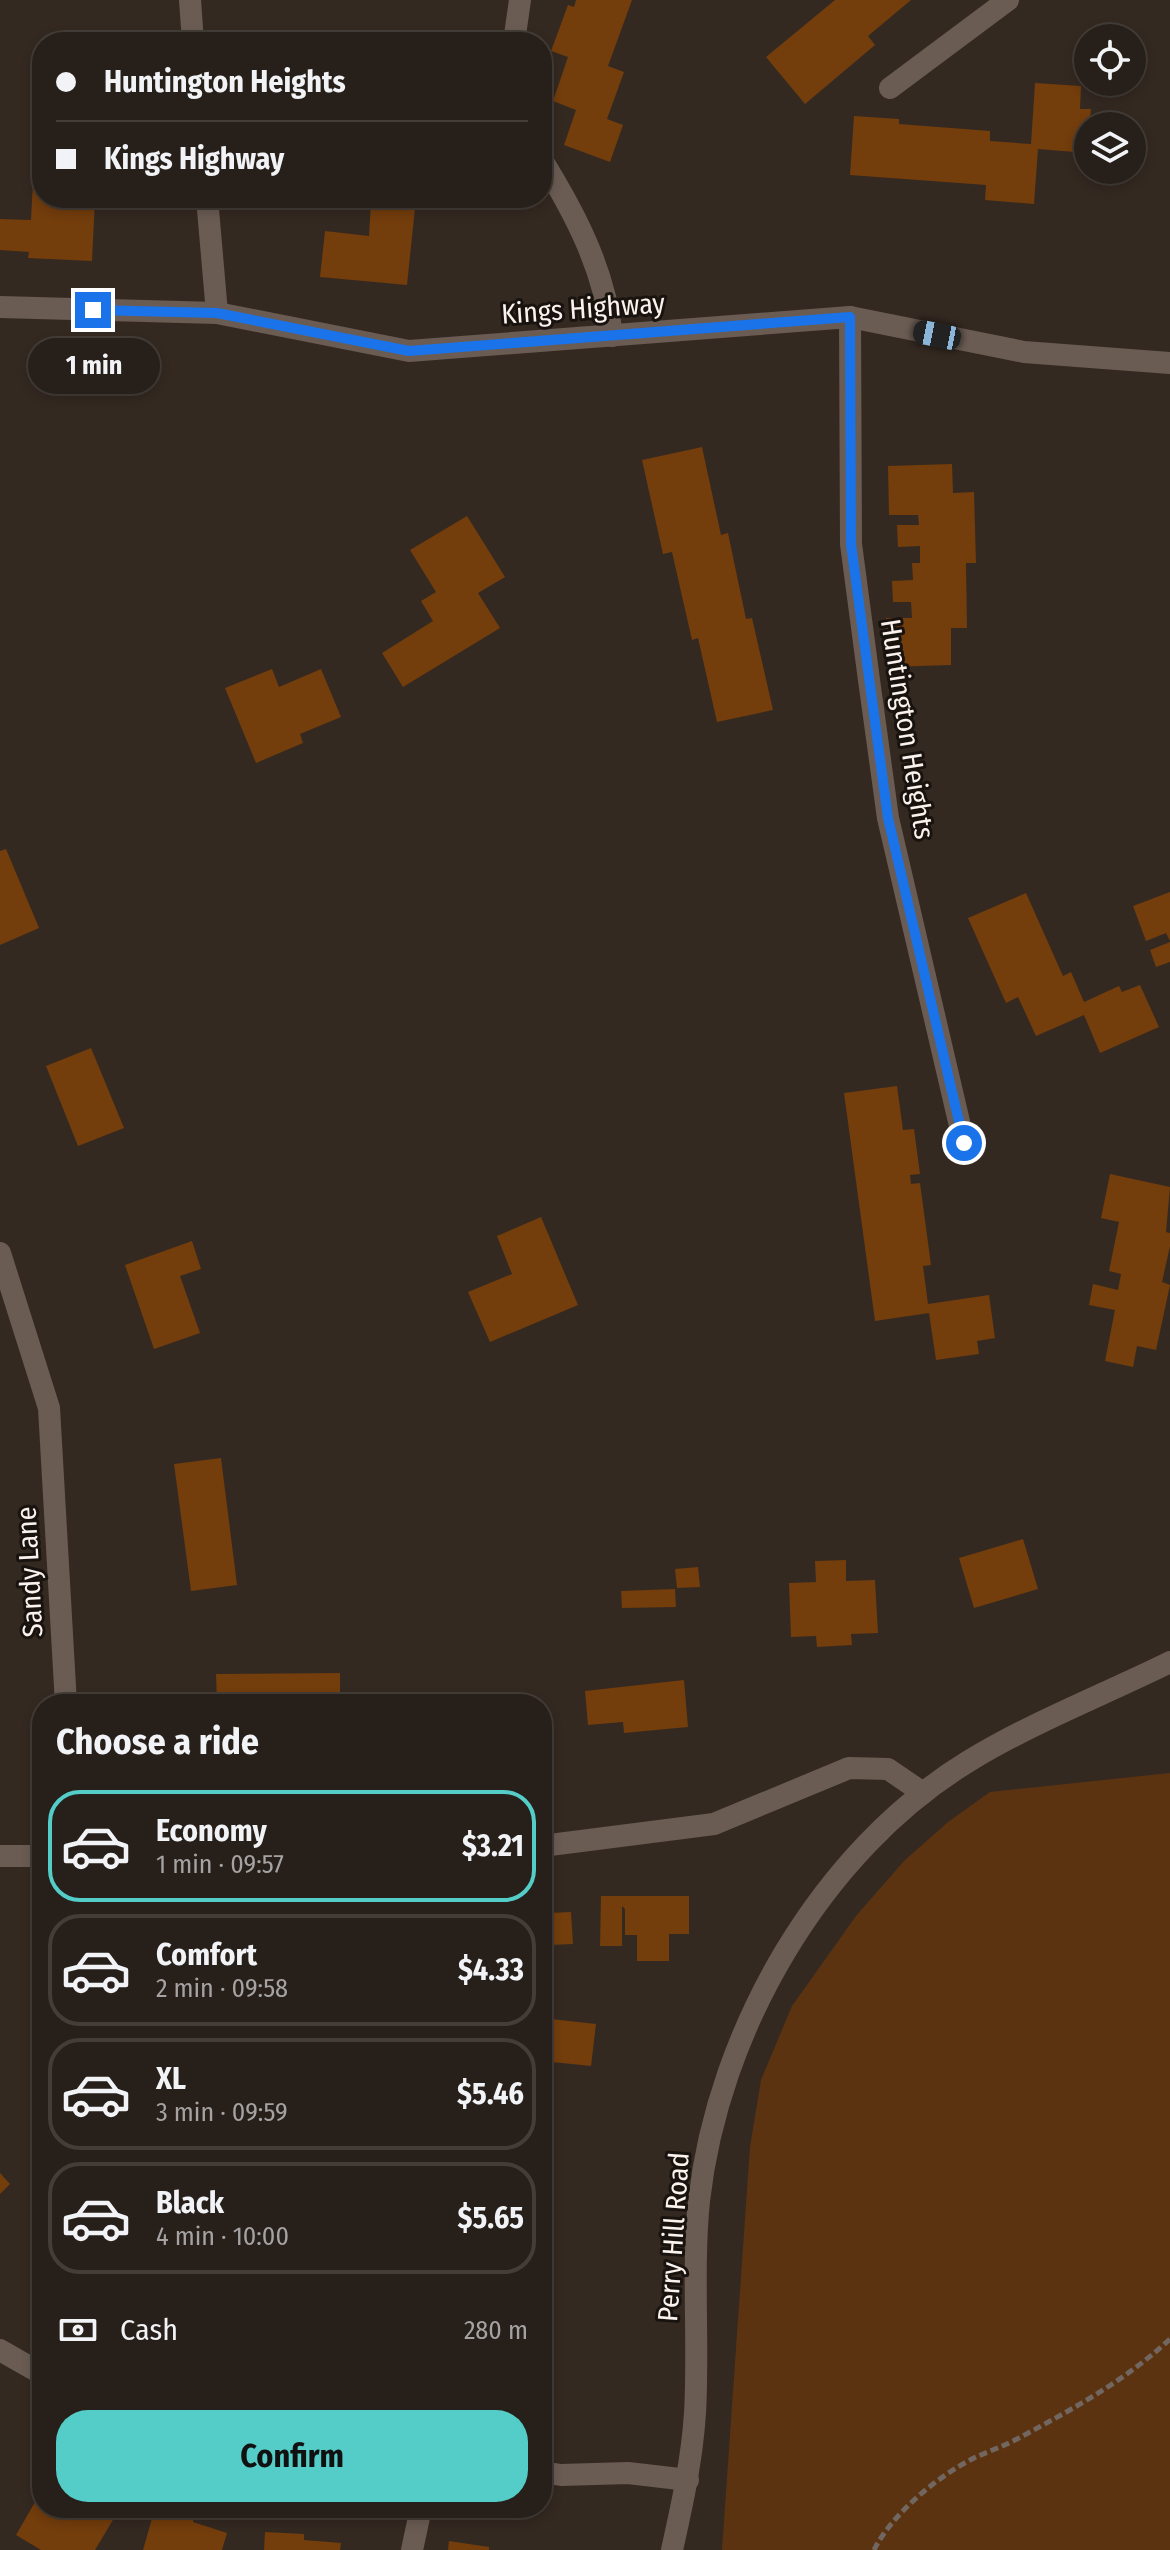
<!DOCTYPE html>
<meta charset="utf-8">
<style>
body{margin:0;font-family:"Fira Sans Condensed",sans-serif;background:#332c26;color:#f1f3f6;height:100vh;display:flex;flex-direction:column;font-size:30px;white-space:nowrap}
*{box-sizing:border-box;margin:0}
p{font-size:26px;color:#a4a2a2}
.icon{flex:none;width:44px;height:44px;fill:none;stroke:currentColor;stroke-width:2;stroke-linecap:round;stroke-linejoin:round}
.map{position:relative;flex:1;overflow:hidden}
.sheet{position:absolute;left:32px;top:1694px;width:520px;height:824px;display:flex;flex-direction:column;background:#271f19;border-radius:32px;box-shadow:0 4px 12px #0003,0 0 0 2px #433d38}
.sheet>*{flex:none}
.banner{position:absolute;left:32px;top:32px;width:520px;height:176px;border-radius:32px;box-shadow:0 4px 12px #0003,0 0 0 2px #433d38;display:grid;align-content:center;height:176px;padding:0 24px;background:#271f19}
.fabs{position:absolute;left:1074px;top:24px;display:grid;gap:16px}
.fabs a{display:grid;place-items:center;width:72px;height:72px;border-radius:50%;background:#271f19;box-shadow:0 4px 12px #0003,0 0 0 2px #433d38;font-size:40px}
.end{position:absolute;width:36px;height:36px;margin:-18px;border:10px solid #1a73e8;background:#fff;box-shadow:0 0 0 4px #fff}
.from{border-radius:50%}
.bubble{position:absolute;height:56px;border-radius:28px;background:#271f19;box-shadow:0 4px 12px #0003,0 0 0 2px #433d38;font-size:26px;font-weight:700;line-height:56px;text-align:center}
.car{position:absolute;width:24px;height:48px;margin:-24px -12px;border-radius:10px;box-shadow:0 0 6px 2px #0007;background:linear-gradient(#222 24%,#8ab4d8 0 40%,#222 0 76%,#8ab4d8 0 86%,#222 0)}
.banner b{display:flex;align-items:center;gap:28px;height:76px;font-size:30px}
.banner b+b{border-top:2px solid #433d38}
.banner i{width:20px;height:20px;background:#f1f3f6}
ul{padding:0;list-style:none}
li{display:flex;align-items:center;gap:24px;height:112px;margin:0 16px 12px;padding:0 8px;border:4px solid #433d38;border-radius:32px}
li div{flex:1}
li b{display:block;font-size:30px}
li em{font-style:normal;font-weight:700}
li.active{border-color:#54cdc8}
li>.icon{width:72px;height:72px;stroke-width:1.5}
h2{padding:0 24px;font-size:36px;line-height:96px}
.pay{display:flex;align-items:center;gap:20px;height:88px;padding:0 24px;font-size:30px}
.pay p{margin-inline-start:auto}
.cta{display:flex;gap:16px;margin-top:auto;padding:16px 24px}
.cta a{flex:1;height:92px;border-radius:32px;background:#54cdc8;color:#111;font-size:32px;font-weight:700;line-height:92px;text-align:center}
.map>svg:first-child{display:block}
</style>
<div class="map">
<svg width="1170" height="2550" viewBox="0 0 1170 2550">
<rect width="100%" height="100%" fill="#342921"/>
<path fill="#5c3310" d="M1170,1773V2550H722L750,2147L761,2080L792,2006L856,1916L904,1861L948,1822L990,1792Z"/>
<g fill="#733d0c">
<path d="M576,0H632L608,66L624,72L607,119L623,125L610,162L564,145L576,110L553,101L568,57L551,51L568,5L574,7Z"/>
<path d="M835,0H911L868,36L875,45L805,104L766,57Z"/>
<path d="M1035,83L1081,86L1080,109H1091L1087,153L1038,149L1034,204L985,200L986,185L850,175L854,116L899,119V124L990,131V141L1031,144Z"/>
<path d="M33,182L42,183V198H95L92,261L28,258L29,252L0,250V219L31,220Z"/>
<path d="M383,198H416L407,285L320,277L325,231L369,236L371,203L382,204Z"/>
<path d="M702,447L721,535L728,533L746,619L752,618L773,710L717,722L698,638L692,640L672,552L663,554L642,460Z"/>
<path d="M952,464L953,493L974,492L976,563H966L967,628H951V665L888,667L886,618H912L911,602H893L892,581L913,580L912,563H920V546L898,547L897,525H919L918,515H889L888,466Z"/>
<path d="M467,516L505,577L478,593L500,628L403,687L382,653L433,621L421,601L436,592L410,550Z"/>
<path d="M272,669L279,687L321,669L341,717L300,734L303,743L256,763L225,688Z"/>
<path d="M6,849L39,928L0,945V851Z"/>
<path d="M1170,892V941L1166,933L1146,941L1133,906Z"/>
<path d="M1026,893L1063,976L1071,972L1084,1002L1119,986L1122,992L1140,985L1159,1027L1100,1053L1084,1015L1036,1036L1018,997L1006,1003L968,918Z"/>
<path d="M1170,942V962L1156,967L1150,950Z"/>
<path d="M91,1048L124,1128L78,1146L46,1066Z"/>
<path d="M897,1086L903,1130L914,1129L920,1174L910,1175L911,1184L920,1183L931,1265L923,1266L928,1304L989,1295L995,1338L977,1341L979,1354L936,1360L929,1313L875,1321L844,1093Z"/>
<path d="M1110,1174L1170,1187L1166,1232L1170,1233V1246L1162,1282L1170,1285L1156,1350L1137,1346L1133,1367L1105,1361L1115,1310L1089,1305L1093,1284L1118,1290L1121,1274L1109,1271L1119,1222L1101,1218Z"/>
<path d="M541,1217L578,1305L490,1342L468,1292L512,1274L497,1236Z"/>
<path d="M192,1241L201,1269L180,1276L200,1333L154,1349L125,1265Z"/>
<path d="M221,1458L237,1585L191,1591L174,1464Z"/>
<path d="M1023,1539L1038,1589L974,1608L959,1558Z"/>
<path d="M846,1560V1581L875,1580L878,1633L851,1634L852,1645L817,1647L816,1636L791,1637L789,1583L816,1582L815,1561Z"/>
<path d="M698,1567L700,1587L677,1588L675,1569Z"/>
<path d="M675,1589L676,1607L622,1608L621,1591Z"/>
<path d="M340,1673V1704H217L216,1674Z"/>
<path d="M684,1680L688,1727L624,1733L623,1722L588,1725L585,1691Z"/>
<path d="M601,1896H689V1934H669V1961H637V1935H625V1909L622,1906V1946H600Z"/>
<path d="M571,1912L573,1944L550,1945L549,1913Z"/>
<path d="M542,2018L596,2024L591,2066L542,2061Z"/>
<path d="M0,2173L10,2184L0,2194Z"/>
<path d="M42,2490V2508H120L95,2550H41L16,2535Z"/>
<path d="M155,2508L194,2516L193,2522L227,2533L222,2550H143Z"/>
<path d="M265,2532L304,2534V2540L341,2543L340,2550H264Z"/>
<path d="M449,2541L489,2547V2550H448Z"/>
</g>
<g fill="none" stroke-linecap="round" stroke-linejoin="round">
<path stroke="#716760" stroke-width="5" stroke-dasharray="8 4" stroke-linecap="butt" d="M874,2550C892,2514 937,2477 972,2459C986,2452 1002,2447 1017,2439C1071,2410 1125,2381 1170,2339"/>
<g stroke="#6a5c53" stroke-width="22">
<path d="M514,42L520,0"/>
<path d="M542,160C576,215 605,271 612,336"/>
<path d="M412,2550L421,2508"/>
</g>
<g stroke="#6a5c53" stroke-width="22">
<path d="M190,0L193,42"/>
<path d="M890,88L1008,0"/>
<path d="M207,198L217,313"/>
<path d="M0,307L217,313L409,351L850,317L1024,352L1170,363"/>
<path d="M850,317L851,544L869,680L888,818L964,1143"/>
<path d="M0,1253L49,1408L66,1704"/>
<path d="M542,1846L714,1824L849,1768L888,1769L923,1793"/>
<path d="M0,1856H42"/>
<path d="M0,2350L42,2374"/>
<path d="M542,2472L561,2475L628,2473L688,2480"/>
</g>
<path stroke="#6a5c53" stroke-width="22" d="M672,2550C682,2505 692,2460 695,2413C699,2343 692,2271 699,2201C718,2031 821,1851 969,1761C1033,1722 1103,1695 1170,1662"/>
</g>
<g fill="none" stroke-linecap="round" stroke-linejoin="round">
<path stroke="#1a73e8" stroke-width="10" d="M93,310L217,313L409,351L850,317L851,544L873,707L888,818L964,1143"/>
</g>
<g text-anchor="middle" stroke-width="6" stroke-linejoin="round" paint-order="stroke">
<g font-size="28" fill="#fbf2ed" stroke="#18130f">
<text transform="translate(583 308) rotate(-4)" y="10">Kings Highway</text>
<text transform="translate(908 729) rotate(81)" y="10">Huntington Heights</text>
<text transform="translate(29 1572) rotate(-93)" y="10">Sandy Lane</text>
<text transform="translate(673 2237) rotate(-86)" y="10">Perry Hill Road</text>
</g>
</g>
</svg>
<div class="fabs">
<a><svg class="icon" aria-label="locate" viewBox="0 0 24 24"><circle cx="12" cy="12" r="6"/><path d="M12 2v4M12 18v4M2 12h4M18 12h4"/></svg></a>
<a><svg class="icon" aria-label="layers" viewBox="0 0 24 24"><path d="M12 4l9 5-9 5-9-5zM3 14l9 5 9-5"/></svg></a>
</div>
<i class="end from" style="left:964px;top:1143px"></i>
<i class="end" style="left:93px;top:310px"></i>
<div class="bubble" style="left:28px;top:338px;width:132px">1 min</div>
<i class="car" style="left:937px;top:335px;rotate:281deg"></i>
<div class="banner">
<b><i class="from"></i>Huntington Heights</b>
<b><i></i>Kings Highway</b>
</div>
<section class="sheet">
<h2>Choose a ride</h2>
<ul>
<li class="active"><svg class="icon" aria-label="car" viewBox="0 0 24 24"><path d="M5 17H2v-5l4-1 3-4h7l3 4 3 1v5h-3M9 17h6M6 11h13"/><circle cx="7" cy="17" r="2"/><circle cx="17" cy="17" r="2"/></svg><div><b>Economy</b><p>1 min · 09:57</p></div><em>$3.21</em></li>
<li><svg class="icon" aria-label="car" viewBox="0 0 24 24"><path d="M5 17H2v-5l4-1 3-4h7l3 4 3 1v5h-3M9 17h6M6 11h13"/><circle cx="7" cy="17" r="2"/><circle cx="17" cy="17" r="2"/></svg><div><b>Comfort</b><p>2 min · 09:58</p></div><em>$4.33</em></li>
<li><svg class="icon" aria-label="car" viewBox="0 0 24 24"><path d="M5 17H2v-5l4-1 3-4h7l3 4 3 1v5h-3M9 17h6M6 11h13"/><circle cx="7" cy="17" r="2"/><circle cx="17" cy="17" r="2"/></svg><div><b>XL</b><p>3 min · 09:59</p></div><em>$5.46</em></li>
<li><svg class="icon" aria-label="car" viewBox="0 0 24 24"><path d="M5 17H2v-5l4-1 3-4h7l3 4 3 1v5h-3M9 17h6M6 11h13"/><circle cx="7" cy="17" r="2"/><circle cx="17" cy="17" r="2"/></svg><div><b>Black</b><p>4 min · 10:00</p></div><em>$5.65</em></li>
</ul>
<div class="pay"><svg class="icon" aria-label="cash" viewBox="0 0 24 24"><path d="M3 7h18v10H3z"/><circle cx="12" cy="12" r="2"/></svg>Cash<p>280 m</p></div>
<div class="cta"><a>Confirm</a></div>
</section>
</div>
